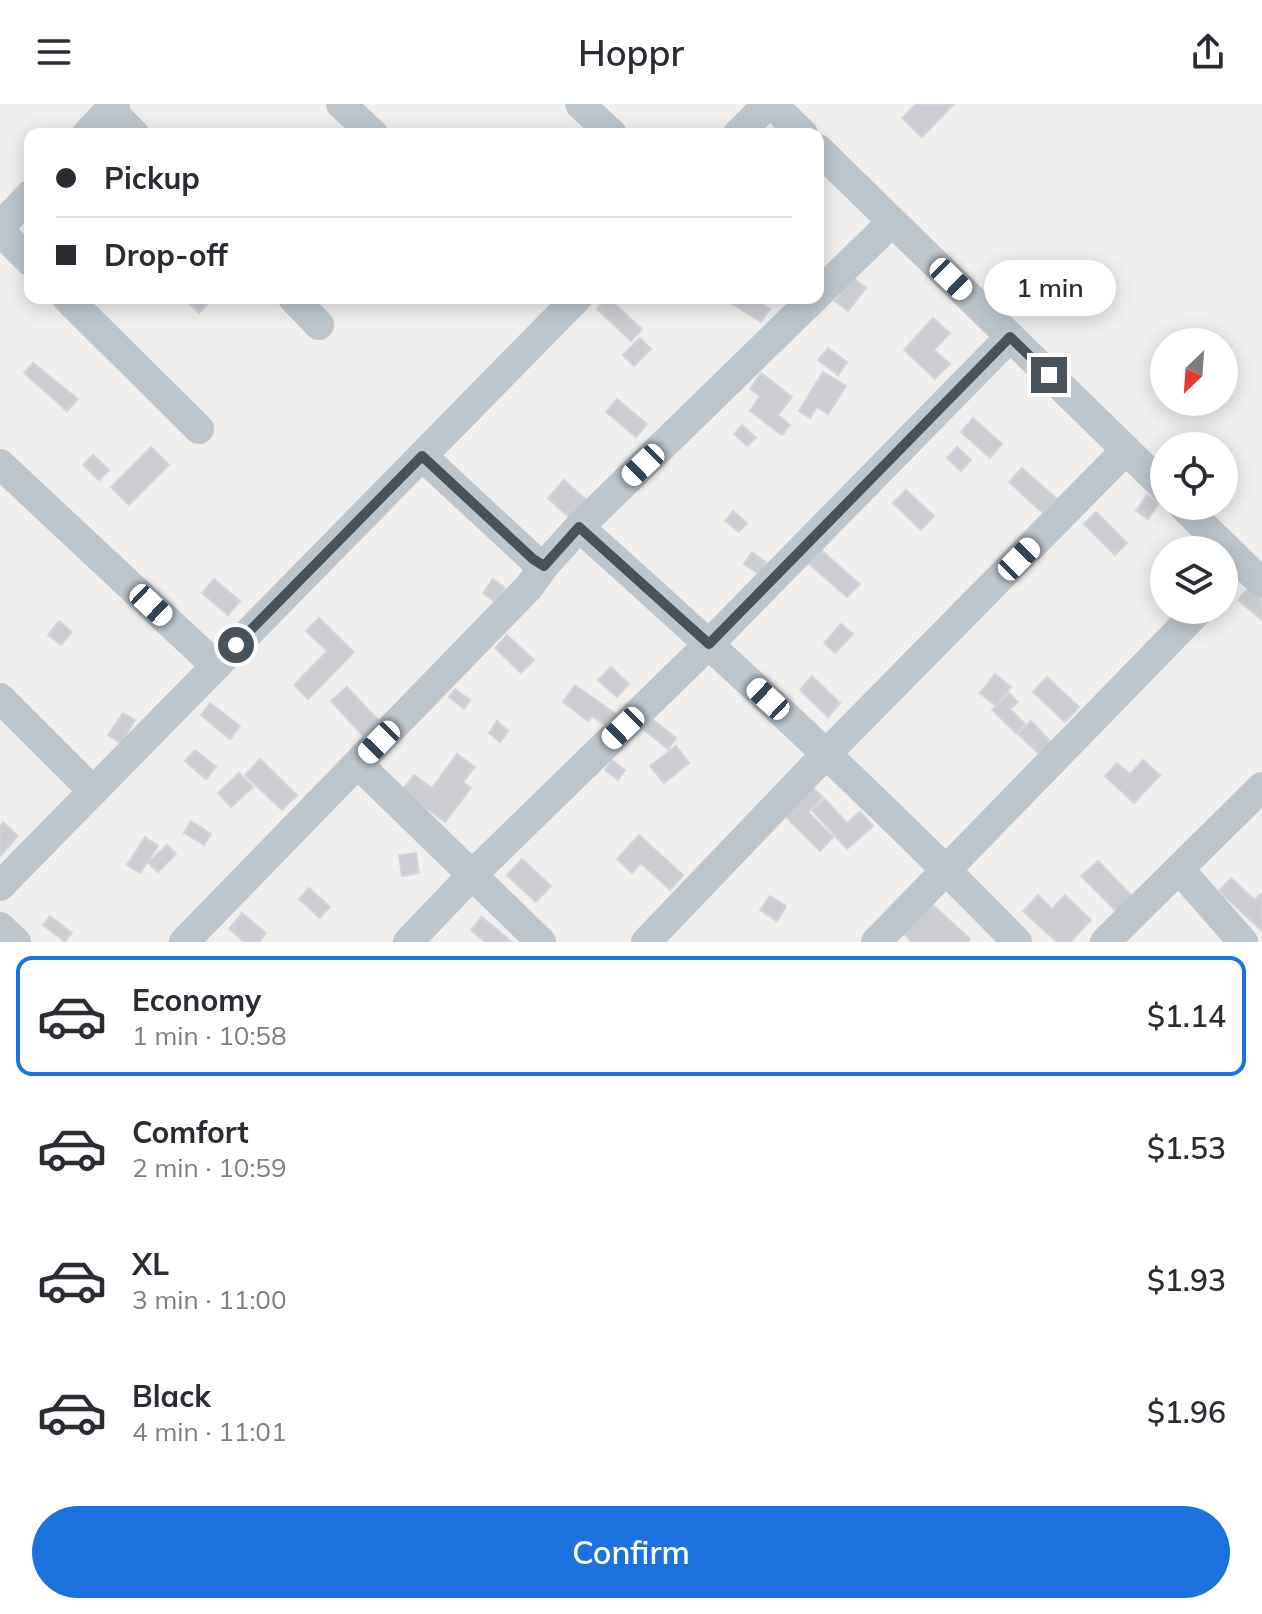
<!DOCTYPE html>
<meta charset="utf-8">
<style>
body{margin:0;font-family:Mulish,sans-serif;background:#f2f2f3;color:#2b2b33;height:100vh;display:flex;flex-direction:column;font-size:30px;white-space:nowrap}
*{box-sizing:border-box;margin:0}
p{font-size:26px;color:#7c7c81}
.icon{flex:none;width:44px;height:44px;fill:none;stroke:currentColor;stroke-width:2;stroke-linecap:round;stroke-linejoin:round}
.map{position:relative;height:838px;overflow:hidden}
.sheet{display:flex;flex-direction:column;background:#fff;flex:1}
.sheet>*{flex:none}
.banner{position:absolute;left:24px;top:24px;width:800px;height:176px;border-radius:16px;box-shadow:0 4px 20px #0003;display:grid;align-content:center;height:176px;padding:0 32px;background:#fff}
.needle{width:52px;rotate:205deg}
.fabs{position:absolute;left:1150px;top:224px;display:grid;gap:16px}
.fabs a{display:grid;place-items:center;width:88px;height:88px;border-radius:50%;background:#fff;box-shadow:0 4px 20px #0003;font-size:40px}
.end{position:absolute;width:36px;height:36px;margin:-18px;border:10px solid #47525b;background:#fff;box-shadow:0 0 0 4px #fff}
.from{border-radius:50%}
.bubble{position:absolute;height:56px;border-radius:28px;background:#fff;box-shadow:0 4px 20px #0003;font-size:26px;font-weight:600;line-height:56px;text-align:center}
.car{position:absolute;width:24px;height:48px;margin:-24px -12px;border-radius:10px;box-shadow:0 0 6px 2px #0007;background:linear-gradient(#fff 24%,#345 0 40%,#fff 0 76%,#345 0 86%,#fff 0)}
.banner b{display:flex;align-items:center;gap:28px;height:76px;font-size:30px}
.banner b+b{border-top:2px solid #e1e1e2}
.banner i{width:20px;height:20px;background:#2b2b33}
ul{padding:14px 0 0;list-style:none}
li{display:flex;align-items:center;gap:24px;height:120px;margin:0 16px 12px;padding:0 16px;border:4px solid transparent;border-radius:16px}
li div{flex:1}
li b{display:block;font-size:30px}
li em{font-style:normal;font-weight:600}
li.active{border-color:#1b71de}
li>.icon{width:72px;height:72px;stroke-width:1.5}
.cta{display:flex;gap:16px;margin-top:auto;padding:16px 32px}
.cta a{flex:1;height:92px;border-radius:48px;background:#1b71de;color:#fff;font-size:32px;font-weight:600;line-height:92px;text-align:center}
header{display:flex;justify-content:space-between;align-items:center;height:104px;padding:0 32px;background:#fff;font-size:36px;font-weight:600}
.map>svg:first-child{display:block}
</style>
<header><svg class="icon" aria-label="menu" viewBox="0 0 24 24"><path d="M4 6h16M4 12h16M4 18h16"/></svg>Hoppr<svg class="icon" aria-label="share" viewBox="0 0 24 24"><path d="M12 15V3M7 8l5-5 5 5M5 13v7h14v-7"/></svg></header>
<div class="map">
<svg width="1262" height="838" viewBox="0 0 1262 838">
<rect width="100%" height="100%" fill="#f1eeee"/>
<g fill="#cbcdd3" stroke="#d2d4da" stroke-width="2">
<path d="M916,0H954L922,33L902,14Z"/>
<path d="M854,174L866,184L848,207L835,197Z"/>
<path d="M193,194H213L199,209L188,199Z"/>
<path d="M608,194L642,225L631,237L597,205Z"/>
<path d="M736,194H753L770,205L761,218L732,200Z"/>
<path d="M933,214L950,229L934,246L950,260L935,275L904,246Z"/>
<path d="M640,234L651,245L634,262L623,251Z"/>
<path d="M828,244L847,258L838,271L818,256Z"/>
<path d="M33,259L78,295L67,307L24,269Z"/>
<path d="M823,268L846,282L828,310L817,303L810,314L799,307Z"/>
<path d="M761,269L792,293L778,311L790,321L782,331L750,307L760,292L750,285Z"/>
<path d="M617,295L647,320L636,333L606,308Z"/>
<path d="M973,314L1002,340L990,354L961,328Z"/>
<path d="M742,321L756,334L747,342L734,330Z"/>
<path d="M151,343L169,361L129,401L111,383Z"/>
<path d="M957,343L971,356L961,367L947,354Z"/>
<path d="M93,351L109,366L99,376L83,361Z"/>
<path d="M1022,364L1057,395L1044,410L1009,378Z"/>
<path d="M564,376L592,401L575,419L548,394Z"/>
<path d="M906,386L934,412L921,426L893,399Z"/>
<path d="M1147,391L1159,399L1148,415L1136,407Z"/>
<path d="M733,407L747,419L739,428L725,417Z"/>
<path d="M1096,408L1127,439L1115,451L1084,420Z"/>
<path d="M821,446L860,480L847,493L809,460Z"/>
<path d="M752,448L766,458L759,470L744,460Z"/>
<path d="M214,475L240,497L228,511L202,489Z"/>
<path d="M493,475L505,484L495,498L483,489Z"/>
<path d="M1248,484L1262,496V516L1238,496Z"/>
<path d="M319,514L354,548L308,595L294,581L327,547L306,527Z"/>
<path d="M59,517L72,528L61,541L48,531Z"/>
<path d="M841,520L853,530L835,549L824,539Z"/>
<path d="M507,531L534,556L521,569L495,544Z"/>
<path d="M611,563L629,580L617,593L598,576Z"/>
<path d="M995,570L1011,583L996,602L980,589Z"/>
<path d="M812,572L840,599L828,613L800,586Z"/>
<path d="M1047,573L1079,603L1065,618L1033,588Z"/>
<path d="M575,581L617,611L608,623L592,612L588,617L563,598Z"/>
<path d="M347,583L381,619L365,634L331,597Z"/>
<path d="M455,585L470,596L464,605L449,593Z"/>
<path d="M1009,589L1018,598L1010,605L1025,620L1016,629L992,606Z"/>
<path d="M210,599L240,622L230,635L201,611Z"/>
<path d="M123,609L135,616L121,639L108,631Z"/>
<path d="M653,616L676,634L668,645L644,626Z"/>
<path d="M497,617L508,627L500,638L489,629Z"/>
<path d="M1031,617L1052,639L1040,651L1018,630Z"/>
<path d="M676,642L689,659L664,679L650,662Z"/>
<path d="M195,646L216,663L206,675L185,657Z"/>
<path d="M457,650L475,663L463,678L471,684L445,718L402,686L414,671L432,684Z"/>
<path d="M260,655L297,691L282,706L245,671Z"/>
<path d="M612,656L625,666L618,676L605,666Z"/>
<path d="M1143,656L1160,671L1134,699L1105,672L1117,659L1130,670Z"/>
<path d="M239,669L253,683L231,703L218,689Z"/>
<path d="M810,681L823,693L808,708L833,733L820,747L782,709Z"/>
<path d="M825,695L847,719L860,708L873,722L847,745L812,706Z"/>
<path d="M191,717L211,730L204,741L184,729Z"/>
<path d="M3,718L18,732L0,752V722Z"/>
<path d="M639,731L683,771L670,786L641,759L632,769L617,755Z"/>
<path d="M145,733L158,742L140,769L127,761Z"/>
<path d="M167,741L176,750L158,768L148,759Z"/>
<path d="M416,749L419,769L402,772L399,751Z"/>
<path d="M522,755L551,782L536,798L507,771Z"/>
<path d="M1098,757L1134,794L1118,809L1081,772Z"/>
<path d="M1231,774L1255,796L1262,789V827L1219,787Z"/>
<path d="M309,784L330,803L320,814L299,795Z"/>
<path d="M1038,791L1052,805L1065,791L1091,816L1070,838H1057L1023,807Z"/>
<path d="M770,792L786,802L777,817L760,806Z"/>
<path d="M932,800L970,835L967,838H912L904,830Z"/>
<path d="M242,809L266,829L259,838H244L229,825Z"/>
<path d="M50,812L72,829L65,838L43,821Z"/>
<path d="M482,813L512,838H485L471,826Z"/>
</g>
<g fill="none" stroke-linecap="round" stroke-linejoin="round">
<g stroke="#bdc6cd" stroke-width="30">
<path d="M341,0L373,30"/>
<path d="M580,0L612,30"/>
<path d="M772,0L803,30"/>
<path d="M110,5L134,30"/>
<path d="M87,30L115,0"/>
<path d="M738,30L768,0"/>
<path d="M818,45L1164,383"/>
<path d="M0,123L30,91"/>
<path d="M0,127L30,157"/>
<path d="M818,190L892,118"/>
<path d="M67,194L199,325"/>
<path d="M293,194L319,221"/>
<path d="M422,352L533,455L544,462"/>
<path d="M0,360L216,562"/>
<path d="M1183,402L1262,479"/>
<path d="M579,423C729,557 877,694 1017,838"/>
<path d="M0,594L93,687"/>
<path d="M358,660L541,838"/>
<path d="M1179,765L1243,838"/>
<path d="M0,782L577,194"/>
<path d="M0,823L16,838"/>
<path d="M184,838L529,483L544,462L579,423L814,194"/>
<path d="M408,838L472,771L709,540L1010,233"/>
<path d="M646,838L826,650L1126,346"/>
<path d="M876,838L1199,506"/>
<path d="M1105,838L1262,683"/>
</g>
</g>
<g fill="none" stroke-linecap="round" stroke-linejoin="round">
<path stroke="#47525b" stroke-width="10" d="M236,541L422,352L533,455L544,462L579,423L709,540L1010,233L1049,271"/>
</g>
</svg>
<div class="fabs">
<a><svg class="needle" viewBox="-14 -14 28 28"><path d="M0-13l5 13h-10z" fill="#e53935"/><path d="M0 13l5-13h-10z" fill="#7c7c81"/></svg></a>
<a><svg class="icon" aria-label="locate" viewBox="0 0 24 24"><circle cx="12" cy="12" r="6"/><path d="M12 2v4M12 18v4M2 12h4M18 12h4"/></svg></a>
<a><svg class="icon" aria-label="layers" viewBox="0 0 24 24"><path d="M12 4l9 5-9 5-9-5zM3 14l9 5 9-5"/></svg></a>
</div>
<i class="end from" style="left:236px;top:541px"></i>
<i class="end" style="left:1049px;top:271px"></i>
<div class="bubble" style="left:984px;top:156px;width:132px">1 min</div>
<i class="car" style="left:951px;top:175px;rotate:134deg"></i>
<i class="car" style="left:643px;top:361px;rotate:226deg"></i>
<i class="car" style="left:1019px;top:455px;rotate:44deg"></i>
<i class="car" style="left:151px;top:501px;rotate:133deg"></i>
<i class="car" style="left:768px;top:595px;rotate:313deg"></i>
<i class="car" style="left:623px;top:624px;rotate:226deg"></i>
<i class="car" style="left:379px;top:638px;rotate:224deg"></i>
<div class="banner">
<b><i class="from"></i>Pickup</b>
<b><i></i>Drop-off</b>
</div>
</div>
<section class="sheet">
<ul>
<li class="active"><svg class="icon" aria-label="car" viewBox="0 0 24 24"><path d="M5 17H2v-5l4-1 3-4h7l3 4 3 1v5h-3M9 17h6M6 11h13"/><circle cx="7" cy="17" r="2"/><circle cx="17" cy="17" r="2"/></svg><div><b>Economy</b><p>1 min · 10:58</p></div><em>$1.14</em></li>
<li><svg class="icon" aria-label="car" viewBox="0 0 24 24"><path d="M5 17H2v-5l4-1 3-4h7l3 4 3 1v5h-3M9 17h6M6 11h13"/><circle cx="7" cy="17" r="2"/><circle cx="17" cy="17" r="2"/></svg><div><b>Comfort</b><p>2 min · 10:59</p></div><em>$1.53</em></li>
<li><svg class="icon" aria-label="car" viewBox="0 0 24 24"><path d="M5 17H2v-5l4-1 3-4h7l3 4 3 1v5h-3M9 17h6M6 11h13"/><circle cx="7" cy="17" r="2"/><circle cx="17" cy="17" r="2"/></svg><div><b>XL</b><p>3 min · 11:00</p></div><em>$1.93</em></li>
<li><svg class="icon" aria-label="car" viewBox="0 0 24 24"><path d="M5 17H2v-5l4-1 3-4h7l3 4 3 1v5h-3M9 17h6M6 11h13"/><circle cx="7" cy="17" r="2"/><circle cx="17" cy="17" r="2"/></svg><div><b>Black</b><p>4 min · 11:01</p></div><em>$1.96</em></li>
</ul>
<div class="cta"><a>Confirm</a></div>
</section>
